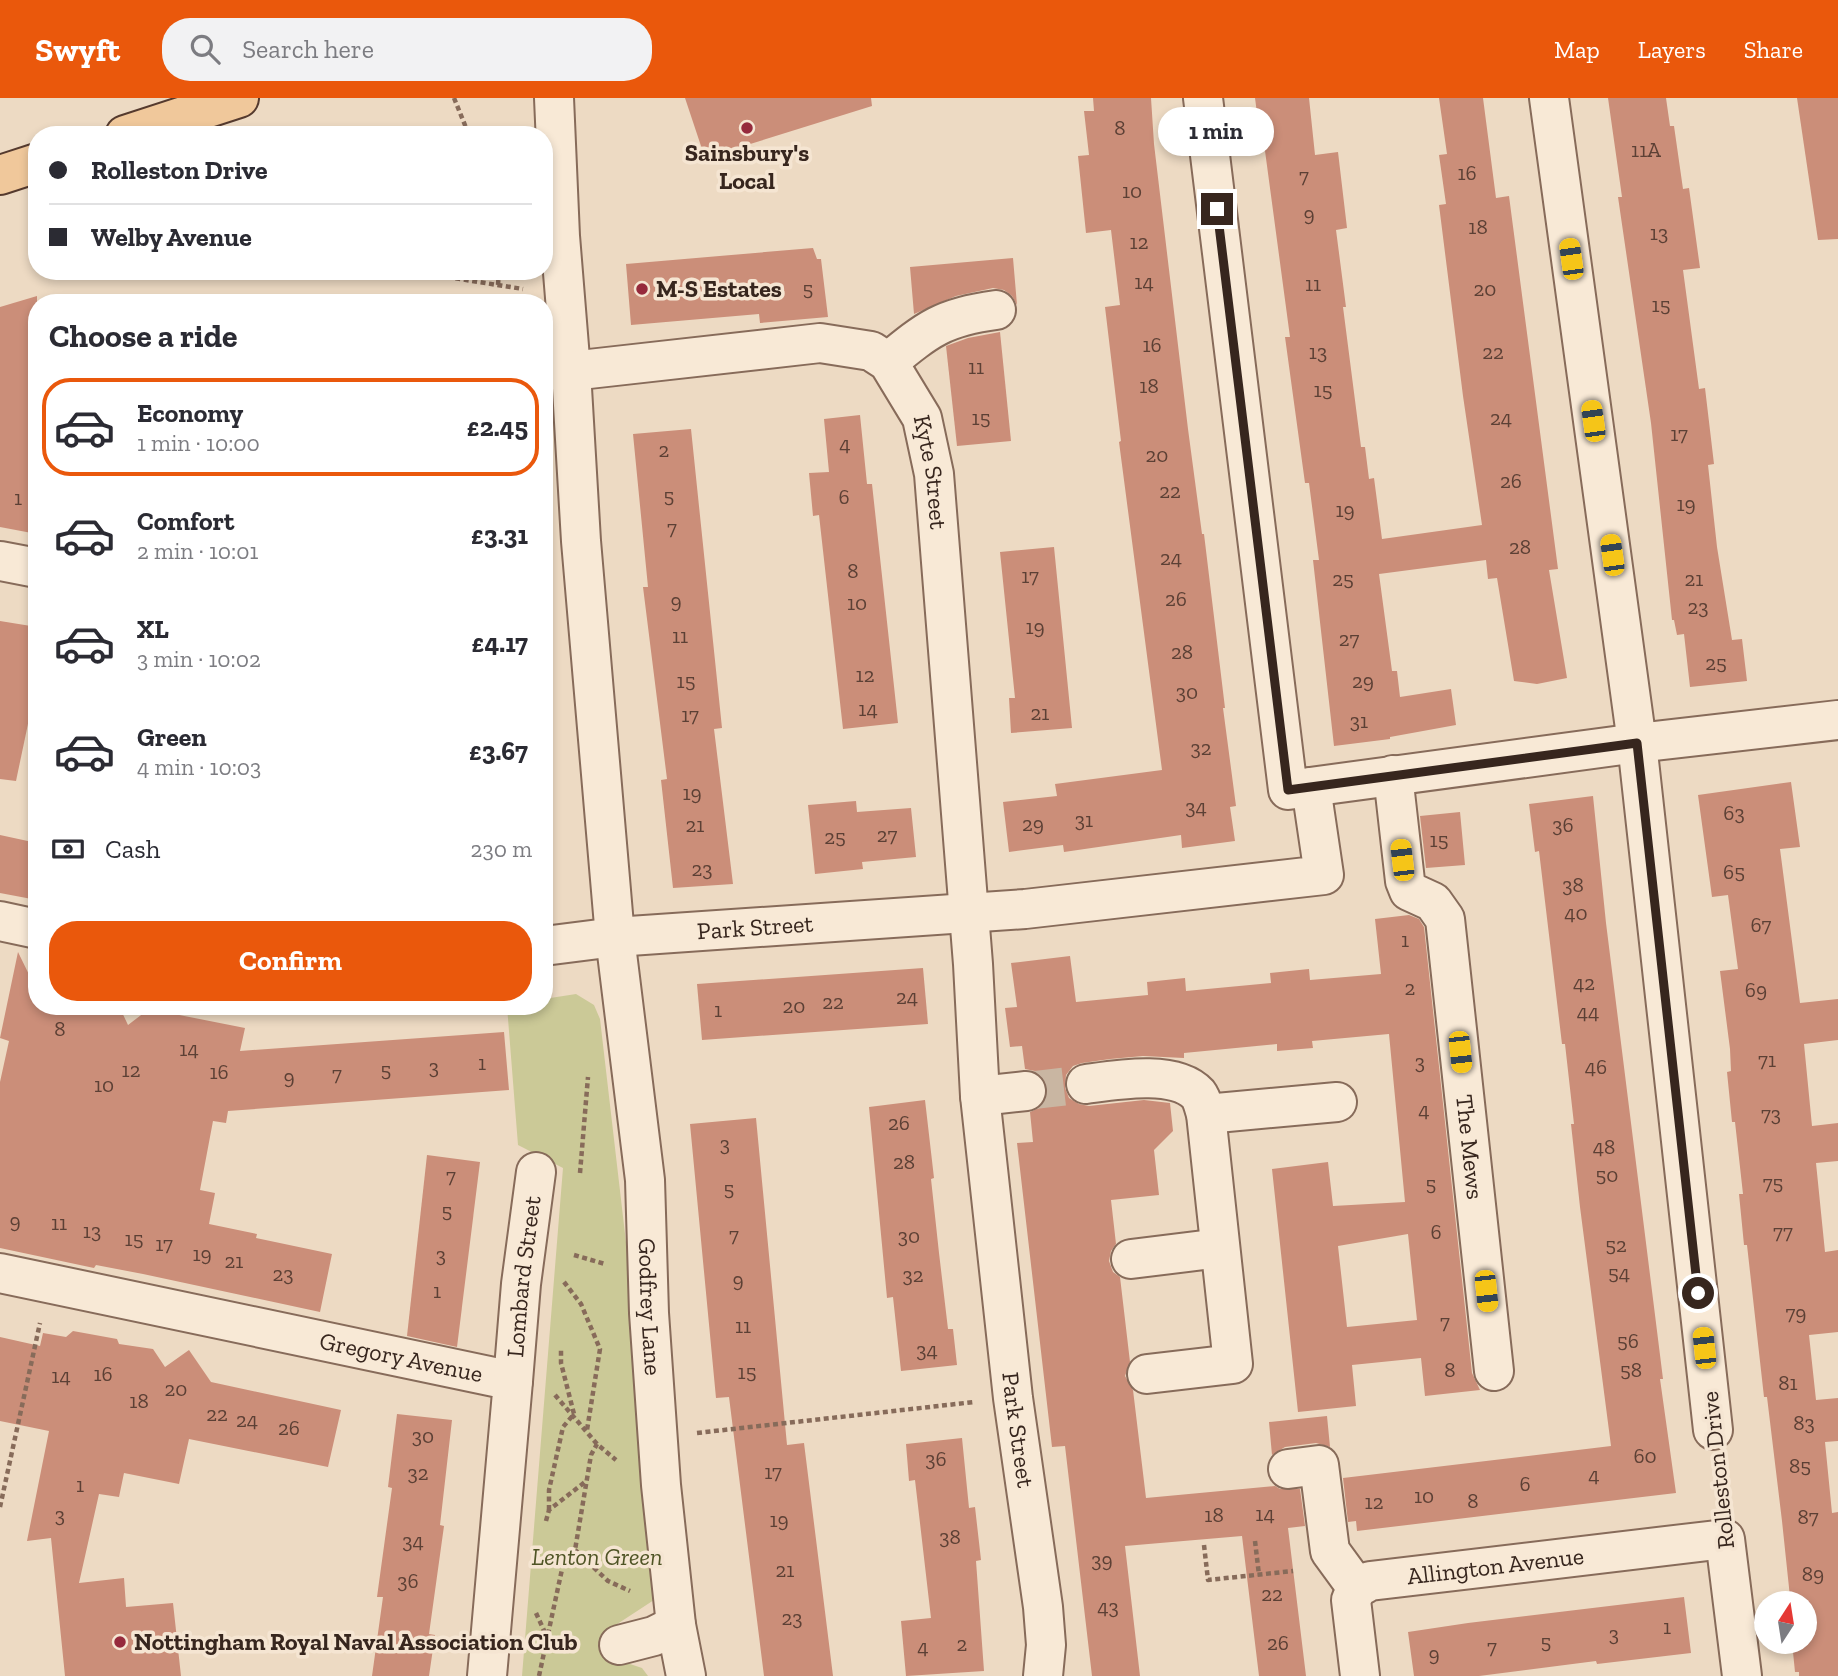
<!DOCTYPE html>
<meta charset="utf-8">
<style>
body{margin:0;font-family:"Zilla Slab",serif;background:#f2f2f3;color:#2b2b33;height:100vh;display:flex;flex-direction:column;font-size:26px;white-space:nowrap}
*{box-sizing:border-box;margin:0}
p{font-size:23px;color:#7c7c81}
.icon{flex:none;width:38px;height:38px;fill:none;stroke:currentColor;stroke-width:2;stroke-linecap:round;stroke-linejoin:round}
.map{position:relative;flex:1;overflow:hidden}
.details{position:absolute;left:28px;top:196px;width:525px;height:721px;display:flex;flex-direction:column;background:#fff;border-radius:28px;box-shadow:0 4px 10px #0003}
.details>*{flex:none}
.banner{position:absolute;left:28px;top:28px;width:525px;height:154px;border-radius:28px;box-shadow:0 4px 10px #0003;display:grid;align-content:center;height:154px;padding:0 21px;background:#fff}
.needle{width:46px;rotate:12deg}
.tools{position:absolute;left:1754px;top:1493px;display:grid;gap:14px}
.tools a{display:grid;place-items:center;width:63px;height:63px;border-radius:50%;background:#fff;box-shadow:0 4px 10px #0003;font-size:35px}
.end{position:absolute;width:32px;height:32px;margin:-16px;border:9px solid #37261e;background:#fff;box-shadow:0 0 0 4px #fff}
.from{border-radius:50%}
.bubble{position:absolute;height:49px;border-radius:24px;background:#fff;box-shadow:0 4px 10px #0003;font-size:23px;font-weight:800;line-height:49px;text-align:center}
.car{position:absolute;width:21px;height:42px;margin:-21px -10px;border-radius:9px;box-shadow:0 0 5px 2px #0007;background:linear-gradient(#f5c518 24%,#345 0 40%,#f5c518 0 76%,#345 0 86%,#f5c518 0)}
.banner b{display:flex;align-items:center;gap:24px;height:66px;font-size:26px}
.banner b+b{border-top:2px solid #e1e1e2}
.banner i{width:18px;height:18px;background:#2b2b33}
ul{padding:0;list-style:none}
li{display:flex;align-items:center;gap:21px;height:98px;margin:0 14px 10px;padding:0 7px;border:4px solid transparent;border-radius:28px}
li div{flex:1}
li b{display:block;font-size:26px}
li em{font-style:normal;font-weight:800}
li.selected{border-color:#ea580c}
li>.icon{width:63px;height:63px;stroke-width:1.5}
h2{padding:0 21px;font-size:32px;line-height:84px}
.pay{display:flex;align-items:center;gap:18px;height:77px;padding:0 21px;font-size:26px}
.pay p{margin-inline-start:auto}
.cta{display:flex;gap:14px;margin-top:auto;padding:14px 21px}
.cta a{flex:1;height:80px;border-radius:28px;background:#ea580c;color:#fff;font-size:28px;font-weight:800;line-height:80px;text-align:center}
header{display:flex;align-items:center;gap:42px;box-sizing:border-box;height:98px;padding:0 35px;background:#ea580c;color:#fff}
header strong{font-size:33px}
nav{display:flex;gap:38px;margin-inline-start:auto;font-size:24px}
.search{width:490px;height:63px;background:#f2f2f3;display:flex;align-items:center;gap:18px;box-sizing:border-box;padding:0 24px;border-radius:28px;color:#7c7c81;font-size:26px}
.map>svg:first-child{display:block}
</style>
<header>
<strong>Swyft</strong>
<div class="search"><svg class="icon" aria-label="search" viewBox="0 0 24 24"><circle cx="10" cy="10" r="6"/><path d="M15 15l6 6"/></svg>Search here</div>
<nav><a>Map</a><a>Layers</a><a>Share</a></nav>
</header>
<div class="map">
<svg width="1838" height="1578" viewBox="0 0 1838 1578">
<rect width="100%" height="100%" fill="#eddac3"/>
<path fill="#cbc997" d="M576,896L594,907L600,921L664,1471L657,1500L602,1536L609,1559L642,1570L648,1578H522L563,1070L518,1047L507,908H544V901Z"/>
<g fill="#cb8e79" fill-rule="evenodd">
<path d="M685,0H871L872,8L705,60Z"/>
<path d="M1093,0H1151L1154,46L1188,331L1202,436H1204L1225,610H1223L1236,708L1230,709L1235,743L1182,750L1181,737L1064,754L1063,747L1009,754L1003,704L1057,698L1055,686L1162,672L1119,344L1121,343L1105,209L1120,207L1111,132L1086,135L1078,58L1089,57L1084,13H1094Z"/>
<path d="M1255,0H1309L1315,57L1338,54L1347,130L1336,132L1346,209H1343L1361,349H1365L1369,381L1374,380L1382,441L1482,427L1463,298L1439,107L1446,106L1439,57L1447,56L1439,0H1483L1496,100L1509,98L1558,471L1549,472L1567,580L1537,586L1514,583L1497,480L1488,481L1486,462L1379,476L1392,573H1397L1400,599L1451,591L1456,627L1390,639V641L1334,648L1313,462H1319L1309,385H1305L1285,239H1290L1263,38H1260Z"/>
<path d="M1608,0H1666L1670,28H1674L1683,91L1689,90L1700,170L1683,172L1699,291L1705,290L1714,366L1708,367L1717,449L1732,542L1742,541L1747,583L1690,589L1684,536L1677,537L1674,522H1672L1651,325L1618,99H1622Z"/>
<path d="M1797,0H1838V141L1818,142Z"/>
<path d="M813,150L817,161H821L828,219L760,225L759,216L631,227L626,166Z"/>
<path d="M1013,160L1017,207L1012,198L1004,192L993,190L956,198L914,216L910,169Z"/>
<path d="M37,198V436L0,429V209Z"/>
<path d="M1000,234L1011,343L957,348L946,248L968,240Z"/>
<path d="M860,317L867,386H872L898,625L843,631L819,417L813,418L809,375L829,374L824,321Z"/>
<path d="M691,331L722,630L714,631L733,786L673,790L661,682L667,681L643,489H648L633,336Z"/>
<path d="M1054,449L1072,630L1011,635L1009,600H1015L1000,454Z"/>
<path d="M0,523L37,529V583L16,683L0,681Z"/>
<path d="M1791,684L1800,749L1780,751L1800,905L1838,901V942L1804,946L1812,1028L1838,1025V1063L1816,1065L1825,1154L1838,1152V1234L1809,1237L1816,1302L1838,1300V1343L1825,1344L1832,1415L1838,1414V1578H1799V1574H1795L1792,1544H1804V1505H1788L1787,1500L1790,1499L1782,1423L1767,1299H1764L1747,1147H1744L1739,1096H1743L1735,1024H1732L1727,974L1731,973L1730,951L1720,873L1738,871L1728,797L1712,799L1698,697Z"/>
<path d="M1593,698L1606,825L1663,1281H1660L1676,1395L1357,1433L1356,1423L1348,1424L1343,1380L1611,1348L1580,1109L1571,1026H1574L1565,946H1562L1539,753L1535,754L1529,706Z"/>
<path d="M856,703L857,714L911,710L916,759L862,764L863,771L815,776L808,707Z"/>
<path d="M1460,714L1465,767L1426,770L1420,718Z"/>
<path d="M0,737L37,745V802L0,795Z"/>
<path d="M1409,817L1419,821L1424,829L1472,1275L1480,1292L1425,1298L1421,1260L1352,1267L1356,1308L1298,1314L1272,1071L1328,1064L1333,1108L1405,1104L1389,936L1312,943L1313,950L1277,953V946L1184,955V960L1143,958L1110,961L1082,965L1073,968L1066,977L1065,990L1069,1000L1079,1006L1089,1008L1144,1002L1170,1005L1173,1033L1154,1052L1159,1097L1111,1102L1116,1146L1111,1153L1109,1163L1113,1174L1120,1179L1130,1264L1125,1278L1133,1292L1146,1400L1275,1388L1280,1391H1300L1305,1428L1288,1430L1306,1578H1259L1242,1438L1125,1448L1140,1578H1092L1065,1348L1052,1349L1017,1045L1033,1044L1030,1014L1039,1010L1046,1002L1048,990L1043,980L1035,973L1025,971L1022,948L1010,949L1005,910L1017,909L1011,865L1070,858L1076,904L1148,897L1147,884L1185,880L1186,893L1271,885L1270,875L1309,871L1310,882L1381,876L1375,821ZM1408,1136L1417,1222L1347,1229L1338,1148Z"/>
<path d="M18,854L37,893V908H119L128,927L149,911L245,930L240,953L504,934L509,992L228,1013L226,1025L213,1023L200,1092L215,1095L209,1126L257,1136L256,1140L332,1156L320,1214L143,1176L96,1167L94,1170L0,1150V984L9,943L0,940Z"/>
<path d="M923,870L928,926L702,942L697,886Z"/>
<path d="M925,1002L934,1080L931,1081L939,1155L948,1231H953L957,1267L901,1273L893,1199L887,1200L869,1009Z"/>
<path d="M756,1020L787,1347L804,1345L833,1578H764L729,1299L716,1300L690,1026Z"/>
<path d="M427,1057L480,1064L457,1249L407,1238Z"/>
<path d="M73,1233L117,1241L119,1246L153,1251L165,1269L189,1252L211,1284L341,1312L328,1369L189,1341L179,1386L124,1375L119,1399L99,1396L79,1485L124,1480L126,1509L173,1505L181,1578H65L51,1440L27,1443L49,1333L0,1323V1239L40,1248L43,1235L66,1239Z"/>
<path d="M397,1316L452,1322L440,1427L444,1428L429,1536L435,1537L429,1578H372L383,1499H377L392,1390L388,1389Z"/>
<path d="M1327,1318L1330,1349L1316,1345L1285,1349L1272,1357L1269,1324Z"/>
<path d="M962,1340L969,1410L975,1409L981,1462L976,1463L984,1573L906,1578L901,1523L931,1520L915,1382L909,1383L906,1346Z"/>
<path d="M1684,1499L1691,1555L1597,1566L1596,1563L1479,1578H1414L1408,1534L1468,1525Z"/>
</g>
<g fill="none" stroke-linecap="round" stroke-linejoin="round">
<path stroke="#c9b6a2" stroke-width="38" stroke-dasharray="38 19" stroke-linecap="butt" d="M1026,993L1086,986"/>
<defs>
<g id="minor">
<path id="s1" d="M554,0L560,138L571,273L581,443L615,839L645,1082L649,1215L661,1387L676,1527L686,1578"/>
<path d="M1203,0L1288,692L1637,645L1838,622"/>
<path d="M1549,0L1637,645L1713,1332"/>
<path d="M888,264C928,231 943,219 996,212"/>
<path id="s2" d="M571,273L820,245L871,253L888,264L922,320L934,376L973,866L980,998L1013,1300L1043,1509L1046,1547L1043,1578"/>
<path d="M0,463L37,470"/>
<path id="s3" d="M1393,677L1405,783L1409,793L1433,804L1445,821L1494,1273"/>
<path d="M0,823L37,831"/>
<path id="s4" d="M544,848L615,839L1025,811L1324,777L1311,689"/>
<path d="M1086,986C1115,982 1175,971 1198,996C1202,1001 1204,1010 1206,1016L1233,1266L1147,1276"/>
<path d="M980,998L1026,993"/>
<path d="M1206,1016L1337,1004"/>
<path d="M1131,1161L1220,1150"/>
<path id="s5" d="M0,1175L513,1283L487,1578"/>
<path id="s6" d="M513,1283L521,1186L536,1074"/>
<path d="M1288,1371L1319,1367L1330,1453L1357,1490"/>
<path d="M619,1547L654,1538L676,1527"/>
<path id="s7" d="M1360,1578L1351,1502L1357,1490L1370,1483L1725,1441L1742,1578"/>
</g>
<g id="major">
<path d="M125,37L239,0"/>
<path d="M0,77L37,65"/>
</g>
</defs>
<use href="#minor" stroke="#876b5a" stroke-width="42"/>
<use href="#major" stroke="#553a2e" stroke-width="42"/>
<g stroke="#876b5a" stroke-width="4.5" stroke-dasharray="5 3.5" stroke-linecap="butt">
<path d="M454,0L469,37"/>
<path d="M447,179L523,191"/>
<path d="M498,187L499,173"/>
<path d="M580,1075L588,979"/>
<path d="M574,1157L605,1166"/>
<path d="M564,1184L581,1206L600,1251L587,1332"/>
<path d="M555,1297L597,1346L616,1362"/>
<path d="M697,1335L974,1304"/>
<path d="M1718,1372L1721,1401"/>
<path d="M0,1409L40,1225"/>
<path d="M549,1412V1392L563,1329L574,1316L561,1265V1250"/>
<path d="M546,1423L549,1412L585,1384"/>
<path d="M1255,1443L1259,1477"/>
<path d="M1204,1447L1208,1482L1293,1473"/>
<path d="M575,1452L608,1483L630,1493"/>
<path d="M536,1515L547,1539"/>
<path d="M539,1578L564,1462L575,1452L591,1357L597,1346"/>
</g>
<use href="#minor" stroke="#f8e9d6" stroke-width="38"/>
<use href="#major" stroke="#f0c89b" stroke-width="38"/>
</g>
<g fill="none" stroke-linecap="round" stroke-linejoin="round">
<path stroke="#37261e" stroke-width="9" d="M1217,111L1288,692L1637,645L1698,1195"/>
</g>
<g fill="#962a3c" stroke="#f5e5d2" stroke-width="2.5">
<circle cx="747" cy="30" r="7"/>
<circle cx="642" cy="191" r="7"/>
<circle cx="120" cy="1544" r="7"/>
</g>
<g text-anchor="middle" stroke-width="7" stroke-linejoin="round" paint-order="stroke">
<g font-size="21" fill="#5c4035">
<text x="1120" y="37">8</text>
<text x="1646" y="59">11A</text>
<text x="1467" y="82">16</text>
<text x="1304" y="85">7</text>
<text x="1132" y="100">10</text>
<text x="1309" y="123">9</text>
<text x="1478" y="136">18</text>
<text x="1659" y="142">13</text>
<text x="1139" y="151">12</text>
<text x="1144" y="191">14</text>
<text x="1313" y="193">11</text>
<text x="808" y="198">5</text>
<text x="1485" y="198">20</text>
<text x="1661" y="214">15</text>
<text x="1152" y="254">16</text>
<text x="1318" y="261">13</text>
<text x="1493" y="261">22</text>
<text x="976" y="276">11</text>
<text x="1149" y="295">18</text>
<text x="1323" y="299">15</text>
<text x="981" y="327">15</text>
<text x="1501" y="327">24</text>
<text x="1679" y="343">17</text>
<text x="845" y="353">4</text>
<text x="664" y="359">2</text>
<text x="1157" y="364">20</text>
<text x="1511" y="390">26</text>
<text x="1170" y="400">22</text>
<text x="669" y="405">5</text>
<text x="844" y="406">6</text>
<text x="18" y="407">1</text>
<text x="1686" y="413">19</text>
<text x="1345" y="419">19</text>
<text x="672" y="437">7</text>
<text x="1520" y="456">28</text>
<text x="1171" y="467">24</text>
<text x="853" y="480">8</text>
<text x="1030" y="485">17</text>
<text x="1343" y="488">25</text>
<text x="1694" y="488">21</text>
<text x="1176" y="508">26</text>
<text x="676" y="510">9</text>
<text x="857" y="512">10</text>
<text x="1698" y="516">23</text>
<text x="1035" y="536">19</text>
<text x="680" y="545">11</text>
<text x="1349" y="548">27</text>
<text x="1182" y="561">28</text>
<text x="1716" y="572">25</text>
<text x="865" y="584">12</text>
<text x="686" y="590">15</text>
<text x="1363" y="590">29</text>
<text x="1187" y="601">30</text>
<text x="868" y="618">14</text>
<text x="1040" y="622">21</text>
<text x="690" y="624">17</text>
<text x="1359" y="630">31</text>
<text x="1201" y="657">32</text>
<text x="692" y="702">19</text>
<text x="1196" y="716">34</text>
<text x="1734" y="722">63</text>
<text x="1084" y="729">31</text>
<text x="1033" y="733">29</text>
<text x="695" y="734">21</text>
<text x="1563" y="734">36</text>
<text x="887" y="744">27</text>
<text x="835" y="746">25</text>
<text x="1439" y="749">15</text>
<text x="702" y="778">23</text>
<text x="1734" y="781">65</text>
<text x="1573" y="794">38</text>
<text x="1576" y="822">40</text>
<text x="1761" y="834">67</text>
<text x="1405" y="849">1</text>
<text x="1584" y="892">42</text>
<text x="1410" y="897">2</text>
<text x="1756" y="899">69</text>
<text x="907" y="906">24</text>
<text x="833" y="911">22</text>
<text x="794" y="915">20</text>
<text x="718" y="919">1</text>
<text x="1588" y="921">44</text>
<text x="60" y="938">8</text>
<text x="189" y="958">14</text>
<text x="1767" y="969">71</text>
<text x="1420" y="971">3</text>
<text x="482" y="972">1</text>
<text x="434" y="976">3</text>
<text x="1596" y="976">46</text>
<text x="131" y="979">12</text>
<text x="386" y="979">5</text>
<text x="219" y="981">16</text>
<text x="337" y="983">7</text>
<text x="289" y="986">9</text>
<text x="104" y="994">10</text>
<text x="1424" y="1019">4</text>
<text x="1771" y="1023">73</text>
<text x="899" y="1032">26</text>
<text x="725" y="1053">3</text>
<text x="1604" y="1056">48</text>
<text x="904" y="1071">28</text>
<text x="1607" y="1084">50</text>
<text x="451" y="1085">7</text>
<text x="1773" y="1092">75</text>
<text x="1431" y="1093">5</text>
<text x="729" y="1098">5</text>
<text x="447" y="1120">5</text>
<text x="15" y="1130">9</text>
<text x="59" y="1132">11</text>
<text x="92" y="1140">13</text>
<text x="1436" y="1141">6</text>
<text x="1783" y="1141">77</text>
<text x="734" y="1144">7</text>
<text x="909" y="1145">30</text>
<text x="134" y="1148">15</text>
<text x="164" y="1153">17</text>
<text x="1616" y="1154">52</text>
<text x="202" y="1163">19</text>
<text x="441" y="1164">3</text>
<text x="234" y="1170">21</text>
<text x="1619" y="1182">54</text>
<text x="283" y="1183">23</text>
<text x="913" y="1184">32</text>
<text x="738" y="1189">9</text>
<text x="437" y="1200">1</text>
<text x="1796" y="1222">79</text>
<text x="1445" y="1231">7</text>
<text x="743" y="1235">11</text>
<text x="1628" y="1250">56</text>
<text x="927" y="1259">34</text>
<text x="1450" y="1279">8</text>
<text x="1631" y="1279">58</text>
<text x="747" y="1281">15</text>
<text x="103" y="1283">16</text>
<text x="61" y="1285">14</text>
<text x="1788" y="1292">81</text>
<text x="176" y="1298">20</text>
<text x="139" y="1310">18</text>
<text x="217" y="1323">22</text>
<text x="247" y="1329">24</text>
<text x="1804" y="1332">83</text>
<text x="289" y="1337">26</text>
<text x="423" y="1345">30</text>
<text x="1645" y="1365">60</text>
<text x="936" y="1368">36</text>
<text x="1800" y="1375">85</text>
<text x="773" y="1381">17</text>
<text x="418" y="1382">32</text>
<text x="1594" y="1384">4</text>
<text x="1525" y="1393">6</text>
<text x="80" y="1394">1</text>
<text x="1424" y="1405">10</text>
<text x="1473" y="1410">8</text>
<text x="1374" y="1411">12</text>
<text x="1265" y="1423">14</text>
<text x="60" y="1424">3</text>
<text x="1214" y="1424">18</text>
<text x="1808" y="1426">87</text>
<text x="779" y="1429">19</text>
<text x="950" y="1446">38</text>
<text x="413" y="1450">34</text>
<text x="1102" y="1469">39</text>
<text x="785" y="1479">21</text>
<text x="1813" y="1483">89</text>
<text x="408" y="1490">36</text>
<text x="1272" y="1503">22</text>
<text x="1108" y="1516">43</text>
<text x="792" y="1527">23</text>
<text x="1667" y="1536">1</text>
<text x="1614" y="1543">3</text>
<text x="1546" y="1551">5</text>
<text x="1278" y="1552">26</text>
<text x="962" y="1553">2</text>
<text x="923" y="1556">4</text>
<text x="1492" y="1556">7</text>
<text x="1434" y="1563">9</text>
</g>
<g font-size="24" font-weight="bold" fill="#37261e" stroke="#f5e5d2" text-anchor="start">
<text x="747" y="63" text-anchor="middle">Sainsbury's<tspan x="747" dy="28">Local</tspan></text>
<text x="656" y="199">M-S Estates</text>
<text x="134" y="1552">Nottingham Royal Naval Association Club</text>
</g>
<g font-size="24" fill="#37261e" stroke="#f5e5d2">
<text dy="8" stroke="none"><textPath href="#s2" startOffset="443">Kyte Street</textPath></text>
<text dy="8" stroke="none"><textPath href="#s4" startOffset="212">Park Street</textPath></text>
<text dy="8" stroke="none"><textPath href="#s3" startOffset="394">The Mews</textPath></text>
<text dy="8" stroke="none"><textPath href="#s6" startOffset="105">Lombard Street</textPath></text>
<text dy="8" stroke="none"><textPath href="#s1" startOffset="1213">Godfrey Lane</textPath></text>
<text dy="8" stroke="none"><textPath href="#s5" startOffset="410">Gregory Avenue</textPath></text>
<text dy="8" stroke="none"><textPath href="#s2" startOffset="1405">Park Street</textPath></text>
<text transform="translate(1718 1372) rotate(-96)" y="8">Rolleston Drive</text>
<text dy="8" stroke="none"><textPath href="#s7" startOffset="231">Allington Avenue</textPath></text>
</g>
<g font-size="24" font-style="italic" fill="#4f5425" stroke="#f5e5d2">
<text x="597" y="1467">Lenton Green</text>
</g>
</g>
</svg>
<div class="tools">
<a><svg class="needle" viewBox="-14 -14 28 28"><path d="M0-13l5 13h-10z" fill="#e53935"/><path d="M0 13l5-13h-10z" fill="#7c7c81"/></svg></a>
</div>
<i class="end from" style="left:1698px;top:1195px"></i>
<i class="end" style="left:1217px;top:111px"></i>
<div class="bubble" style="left:1158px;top:9px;width:116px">1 min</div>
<i class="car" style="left:1571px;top:161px;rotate:352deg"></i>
<i class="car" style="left:1593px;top:323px;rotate:352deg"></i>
<i class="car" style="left:1612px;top:457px;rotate:352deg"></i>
<i class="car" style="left:1402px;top:762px;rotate:353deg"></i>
<i class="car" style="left:1460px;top:954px;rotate:174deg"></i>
<i class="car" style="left:1486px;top:1193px;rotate:174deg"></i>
<i class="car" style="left:1704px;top:1250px;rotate:354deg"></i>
<div class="banner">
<b><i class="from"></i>Rolleston Drive</b>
<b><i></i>Welby Avenue</b>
</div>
<section class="details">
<h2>Choose a ride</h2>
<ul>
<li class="selected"><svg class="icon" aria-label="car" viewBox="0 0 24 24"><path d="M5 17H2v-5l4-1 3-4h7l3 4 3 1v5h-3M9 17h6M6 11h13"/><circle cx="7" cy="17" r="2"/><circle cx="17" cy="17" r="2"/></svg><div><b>Economy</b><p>1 min · 10:00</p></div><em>£2.45</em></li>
<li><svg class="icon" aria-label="car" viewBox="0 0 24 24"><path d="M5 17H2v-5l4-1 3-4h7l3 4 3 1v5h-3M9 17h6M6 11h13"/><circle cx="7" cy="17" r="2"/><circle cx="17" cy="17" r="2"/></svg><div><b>Comfort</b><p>2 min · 10:01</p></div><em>£3.31</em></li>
<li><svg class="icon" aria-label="car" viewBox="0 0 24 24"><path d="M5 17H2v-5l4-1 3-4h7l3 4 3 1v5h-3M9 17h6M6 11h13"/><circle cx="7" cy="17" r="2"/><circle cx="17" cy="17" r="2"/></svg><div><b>XL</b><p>3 min · 10:02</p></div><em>£4.17</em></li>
<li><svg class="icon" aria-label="car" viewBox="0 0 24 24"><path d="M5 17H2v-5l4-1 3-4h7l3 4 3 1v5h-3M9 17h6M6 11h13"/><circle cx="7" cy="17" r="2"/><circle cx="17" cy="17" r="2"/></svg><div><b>Green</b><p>4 min · 10:03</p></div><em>£3.67</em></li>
</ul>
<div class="pay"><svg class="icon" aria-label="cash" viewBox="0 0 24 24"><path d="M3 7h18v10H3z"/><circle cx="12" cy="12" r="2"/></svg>Cash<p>230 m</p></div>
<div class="cta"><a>Confirm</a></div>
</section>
</div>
